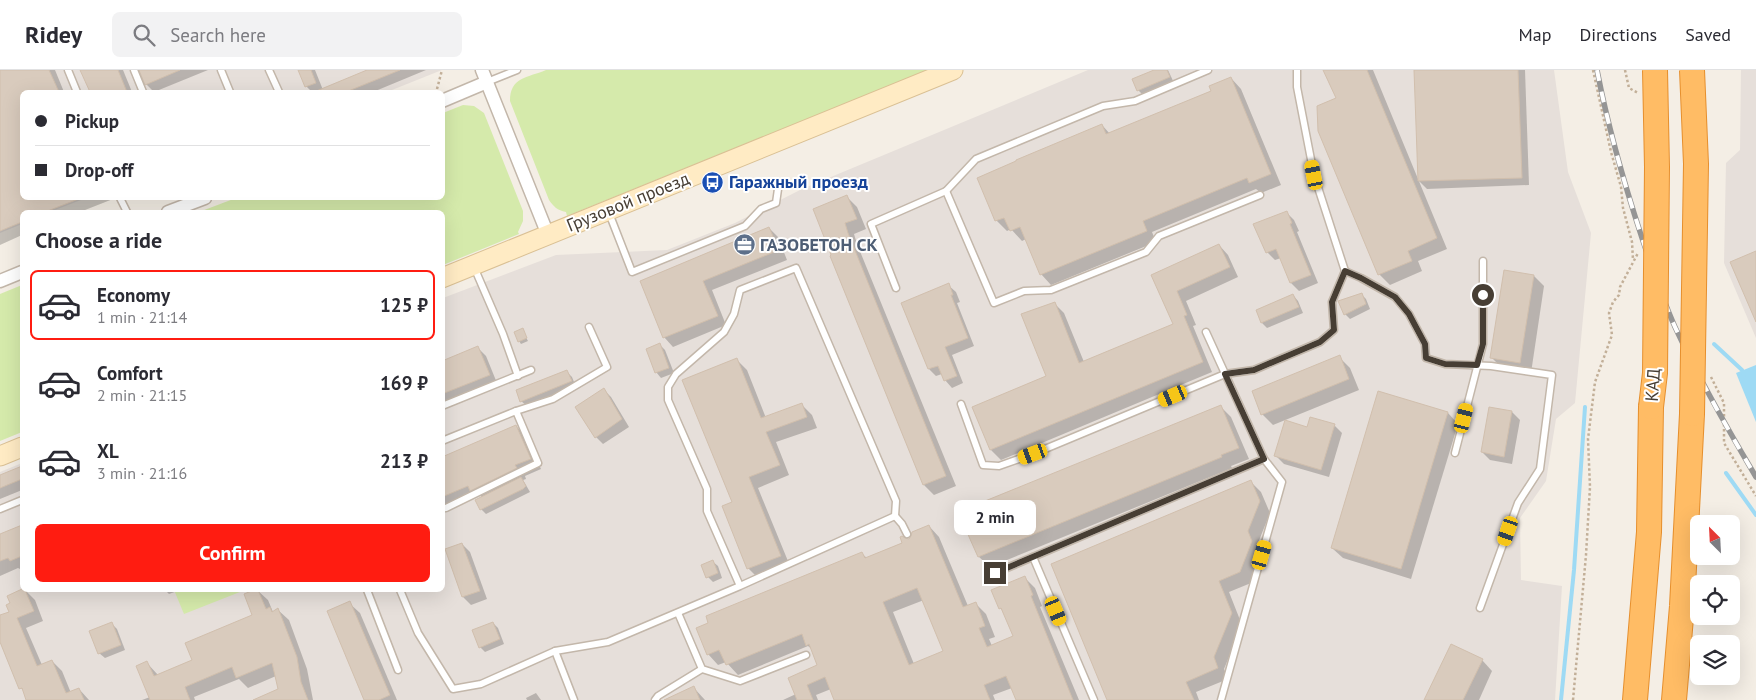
<!DOCTYPE html>
<meta charset="utf-8">
<style>
body{margin:0;font-family:"PT Sans",sans-serif;background:#f2f2f3;color:#2b2b33;height:100vh;display:flex;flex-direction:column;font-size:19px;white-space:nowrap}
*{box-sizing:border-box;margin:0}
p{font-size:16px;color:#7c7c81}
.icon{flex:none;width:28px;height:28px;fill:none;stroke:currentColor;stroke-width:2;stroke-linecap:round;stroke-linejoin:round}
.map{position:relative;flex:1;overflow:hidden}
.sheet{position:absolute;left:20px;top:140px;width:425px;height:382px;display:flex;flex-direction:column;background:#fff;border-radius:8px;box-shadow:0 5px 20px #0002}
.sheet>*{flex:none}
.guide{position:absolute;left:20px;top:20px;width:425px;height:110px;border-radius:8px;box-shadow:0 5px 20px #0002;display:grid;align-content:center;height:110px;padding:0 15px;background:#fff}
.needle{width:32px;rotate:336deg}
.controls{position:absolute;left:1690px;top:445px;display:grid;gap:10px}
.controls a{display:grid;place-items:center;width:50px;height:50px;border-radius:8px;background:#fff;box-shadow:0 5px 20px #0002;font-size:25px}
.end{position:absolute;width:22px;height:22px;margin:-11px;border:6px solid #473e34;background:#fff;box-shadow:0 0 0 2px #fff}
.from{border-radius:50%}
.bubble{position:absolute;height:35px;border-radius:8px;background:#fff;box-shadow:0 5px 20px #0002;font-size:16px;font-weight:800;line-height:35px;text-align:center}
.car{position:absolute;width:15px;height:30px;margin:-15px -8px;border-radius:6px;box-shadow:0 0 4px 1px #0007;background:linear-gradient(#f5c518 24%,#345 0 40%,#f5c518 0 76%,#345 0 86%,#f5c518 0)}
.guide b{display:flex;align-items:center;gap:18px;height:48px;font-size:19px}
.guide b+b{border-top:1px solid #e1e1e2}
.guide i{width:12px;height:12px;background:#2b2b33}
ul{padding:0;list-style:none}
li{display:flex;align-items:center;gap:15px;height:70px;margin:0 10px 8px;padding:0 5px;border:2px solid transparent;border-radius:8px}
li div{flex:1}
li b{display:block;font-size:19px}
li em{font-style:normal;font-weight:800}
li.active{border-color:#ff1c11}
li>.icon{width:45px;height:45px;stroke-width:1.5}
h2{padding:0 15px;font-size:22px;line-height:60px}
.cta{display:flex;gap:10px;margin-top:auto;padding:10px 15px}
.cta a{flex:1;height:58px;border-radius:8px;background:#ff1c11;color:#fff;font-size:20px;font-weight:800;line-height:58px;text-align:center}
header{display:flex;align-items:center;gap:30px;box-sizing:border-box;height:70px;padding:0 25px;background:#fff;border-bottom:1px solid #e1e1e2}
header strong{font-size:24px}
nav{display:flex;gap:28px;margin-inline-start:auto;font-size:18px}
.search{width:350px;height:45px;background:#f2f2f3;display:flex;align-items:center;gap:12px;box-sizing:border-box;padding:0 18px;border-radius:8px;color:#7c7c81;font-size:19px}
.map>svg:first-child{display:block}
</style>
<header>
<strong>Ridey</strong>
<div class="search"><svg class="icon" aria-label="search" viewBox="0 0 24 24"><circle cx="10" cy="10" r="6"/><path d="M15 15l6 6"/></svg>Search here</div>
<nav><a>Map</a><a>Directions</a><a>Saved</a></nav>
</header>
<div class="map">
<svg width="1756" height="630" viewBox="0 0 1756 630">
<rect width="100%" height="100%" fill="#f4eee5"/>
<g fill="#e6dfda">
<path d="M0,0H442L387,22H22V128H86L50,142H22V154L0,163Z"/>
<path d="M1088,0H1554L1568,102L1591,163L1575,333L1556,349L1546,411L1520,448L1521,510L1562,516L1555,630H0V402L22,393V520H442L443,228L556,185L667,180L735,153L802,119Z"/>
<path d="M1741,0H1756V268L1724,193L1726,93L1740,80Z"/>
</g>
<g fill="#d5eaab">
<path d="M546,0H928L567,146L566,142C557,140 554,137 549,130L510,31C510,7 527,8 546,0Z"/>
<path d="M463,35L474,36L484,43L523,141V151L518,162L519,164L443,195L442,142H199L236,128H442L443,43Z"/>
<path d="M22,215V362L0,371V224Z"/>
<path d="M174,520H245L184,544Z"/>
</g>
<path fill="#9edaf4" d="M1756,295V352L1736,303Z"/>
<g fill="#0003" fill-rule="evenodd">
<path d="M0,0H55L64,22H22V128H113V129L80,142H22V165L0,175Z"/>
<path d="M81,0H123L132,22H91Z"/>
<path d="M141,0H208L154,22L146,14Z"/>
<path d="M299,0H315L323,20L370,0H426L373,22H312L306,16Z"/>
<path d="M1158,0H1168L1174,13L1143,25L1138,20Z"/>
<path d="M1325,0H1373L1447,179L1418,191L1422,201L1390,215L1379,204L1337,29Z"/>
<path d="M1416,0H1525L1529,115L1427,119L1419,111Z"/>
<path d="M1231,8L1241,19L1281,115L1261,123L1256,119L1152,162L1156,172L1051,215L1041,204L1026,169L1022,171L1011,159L1007,161L996,150L1102,55L1110,64L1212,21Z"/>
<path d="M847,127L857,137L866,159L854,164L857,174L956,416L934,425L924,415L831,186Z"/>
<path d="M1286,142L1294,150L1299,161L1297,162L1318,213L1299,221L1291,213L1281,188L1275,190L1267,182Z"/>
<path d="M769,158L778,167L787,190L712,220L726,255L673,277L664,267L641,211Z"/>
<path d="M1219,175L1228,185L1238,207L1186,231L1196,255L1193,256L1212,302L1001,390L991,380L973,338L1047,307L1054,233L1064,243L1084,292L1175,254L1153,206Z"/>
<path d="M1534,206L1544,216L1531,303L1502,298L1492,288Z"/>
<path d="M948,215L956,222L960,232L957,233L974,276L952,285L963,313L952,318L945,310L942,304L936,306L929,299Z"/>
<path d="M1361,224L1366,229L1370,239L1350,249L1345,244Z"/>
<path d="M1293,225L1298,231L1303,243L1267,258L1262,253L1257,240Z"/>
<path d="M522,260L528,271L521,274L519,271Z"/>
<path d="M660,275L665,280L674,303L661,308L656,302Z"/>
<path d="M478,278L486,286L497,313L447,333L442,328V292Z"/>
<path d="M1339,287L1350,298L1359,320L1273,355L1262,344Z"/>
<path d="M736,289L747,300L766,348L802,335L812,345L817,358L776,372L789,405L758,418L790,496L759,509L748,498L723,437L733,433Z"/>
<path d="M567,302L572,307L576,317L527,336L521,331Z"/>
<path d="M604,320L611,327L629,357L603,374L596,367Z"/>
<path d="M1379,323L1448,343L1458,354L1411,509L1343,488L1332,478Z"/>
<path d="M1220,336L1231,347L1249,389L1231,396L1232,398L990,497L979,487L960,442Z"/>
<path d="M1490,338L1512,342L1520,350L1512,394L1490,390L1482,382Z"/>
<path d="M1334,355L1342,363L1329,407L1284,394L1276,386L1308,359Z"/>
<path d="M516,356L527,367L541,399L525,406L526,409L523,410L530,422L486,444L481,439V425L442,442V389Z"/>
<path d="M22,397V420L0,429V406Z"/>
<path d="M1250,411L1261,422L1270,443L1258,473L1262,483L1251,513L1229,522L1242,555L1224,599L1228,609L1196,622L1199,630H1109Z"/>
<path d="M22,456V500L18,498L0,506V465Z"/>
<path d="M929,456L939,467L968,536L976,534L986,544L995,567L989,569L992,576L1014,567L1005,543L1000,538L1025,508L1035,518L1042,536L1040,537L1079,630H1017L1012,618L993,625L995,630H835L831,619L816,625L818,630H783L796,624L819,596L813,580L808,576L738,605L726,592L718,595L708,584L862,484L867,488L909,470ZM924,530L945,582L914,594L893,542Z"/>
<path d="M462,474L470,482L487,529L471,535L463,527L447,480Z"/>
<path d="M712,491L718,496L722,508L713,512L708,507Z"/>
<path d="M25,520L35,530L43,551L26,558L42,595L52,591L62,601L71,623L79,619L89,630H28L25,623L21,618L0,569V546L10,542Z"/>
<path d="M165,520H180L169,524Z"/>
<path d="M257,520L268,530L273,542L278,540L289,550L307,599L313,630H256L280,620L276,606L248,618L239,609L194,627L195,630H142L150,627L147,593L158,605L193,590L253,546Z"/>
<path d="M349,533L360,543L397,630H366Z"/>
<path d="M111,553L117,559L125,580L105,588L99,583Z"/>
<path d="M493,553L498,558L504,574L485,582L480,577Z"/>
<path d="M1482,590L1492,601L1479,630H1425Z"/>
<path d="M694,618L705,630H667Z"/>
<path d="M536,623L541,630H527L526,628Z"/>
</g>
<g fill="none" stroke-linecap="round" stroke-linejoin="round">
<g stroke="#9edaf4" stroke-width="4">
<path d="M1714,274L1742,300L1744,305"/>
<path d="M1726,403L1756,445"/>
<path d="M1561,630L1574,500L1585,337"/>
</g>
</g>
<g fill="#d9cbbd" stroke="#d1bfad" fill-rule="evenodd">
<path d="M0,0H49L59,22H22V128H81L45,142H22V152L0,161Z"/>
<path d="M80,0H118L127,22H90Z"/>
<path d="M139,0H180L145,15Z"/>
<path d="M298,0H311L316,13L305,17Z"/>
<path d="M367,0H400L346,22H314Z"/>
<path d="M1154,0H1167L1170,7L1137,21L1132,9Z"/>
<path d="M1323,0H1367L1437,168L1408,181L1412,191L1378,205L1318,61L1317,36L1336,28Z"/>
<path d="M1414,0H1518L1522,108L1418,111Z"/>
<path d="M1231,7L1271,104L1249,113L1247,108L1143,151L1147,161L1040,205L1020,157L1010,161L1004,148L995,151L977,108L1016,91V90L1102,54L1106,64L1211,21L1209,16Z"/>
<path d="M847,125L857,149L845,153L848,163L946,406L923,415L830,186L831,185L828,177L813,139Z"/>
<path d="M1287,141L1292,153L1290,154L1311,205L1290,213L1276,179L1266,183L1253,154Z"/>
<path d="M769,157L779,180L703,211L718,246L663,268L640,211Z"/>
<path d="M1219,174L1230,197L1177,221L1187,245L1184,246L1203,292L990,380L972,337L1046,306L1021,244L1055,232L1079,293L1173,254L1151,205Z"/>
<path d="M1756,181V252L1730,192Z"/>
<path d="M1504,200L1534,205L1520,293L1490,288Z"/>
<path d="M949,213L953,225H951L968,268L945,277L957,306L944,311L938,296L928,299L901,233Z"/>
<path d="M1362,223L1366,234L1344,245L1338,231Z"/>
<path d="M1293,224L1299,237L1261,253L1256,240Z"/>
<path d="M523,258L527,268L518,272L514,262Z"/>
<path d="M660,273L669,298L655,303L646,279Z"/>
<path d="M478,276L490,305L442,324V291Z"/>
<path d="M1340,285L1349,309L1261,345L1252,321Z"/>
<path d="M737,288L761,348L802,333L807,347L766,362L780,395L749,407L781,486L747,499L722,436L732,432L682,310Z"/>
<path d="M567,300L572,311L520,332L516,320Z"/>
<path d="M604,318L622,349L595,368L575,337Z"/>
<path d="M1378,321L1448,342L1401,499L1331,478Z"/>
<path d="M1221,335L1239,378L1221,385L1222,387L978,487L958,442Z"/>
<path d="M1489,337L1512,341L1504,387L1481,382Z"/>
<path d="M1310,347L1335,354L1321,400L1274,386L1285,350L1307,357Z"/>
<path d="M516,355L531,389L515,395L517,398L470,421L468,416L442,427V387Z"/>
<path d="M22,396V409L0,418V405Z"/>
<path d="M521,407L526,416L523,419L480,440L475,430Z"/>
<path d="M1251,410L1260,431L1248,461L1252,471L1240,502L1219,511L1232,543L1214,587L1218,598L1186,612L1194,630H1107L1051,494Z"/>
<path d="M22,455V486L10,491L8,488L0,491V464Z"/>
<path d="M929,455L963,537L976,532L985,556L979,558L987,577L1013,566L1001,538L999,539L991,520L1025,506L1033,525L1031,526L1073,630H1016L1006,606L984,615L990,630H834L825,607L807,615L813,630H797L788,608L817,595L809,574L806,576L802,564L726,595L719,580L707,585L696,558L708,553L706,546L862,482L865,488L902,473L900,467L902,466L905,468L909,469L911,466L912,462ZM917,518L943,581L909,595L883,532Z"/>
<path d="M462,473L480,521L462,527L445,479Z"/>
<path d="M713,490L718,503L706,508L701,495Z"/>
<path d="M22,519L25,520L34,541L17,548L37,596L52,590L66,623L79,618L84,630H26L22,618L19,619L0,572V545L9,542L6,535L10,533L7,526Z"/>
<path d="M254,520H258L266,539L270,537L272,542L278,538L297,587L301,612L308,630H253L278,619L272,593L236,608L232,597L185,617L190,630H150L136,596L147,591L154,606L192,590L185,573L252,545L244,524Z"/>
<path d="M350,531L390,625L379,630H364L327,541Z"/>
<path d="M112,552L121,575L98,584L89,561Z"/>
<path d="M493,552L500,569L479,578L472,560Z"/>
<path d="M1451,574L1483,589L1463,630H1424Z"/>
<path d="M694,616L700,630H664Z"/>
</g>
<g fill="none" stroke-linecap="round" stroke-linejoin="round">
<defs>
<g id="lane">
<path d="M68,0L77,22"/>
<path d="M134,0L143,22"/>
<path d="M221,0L230,22"/>
<path d="M269,0L279,22"/>
<path d="M487,12L517,0"/>
<path d="M946,121L994,233L1024,221L1051,220L1146,182L1159,166L1260,125"/>
<path d="M120,128L127,142"/>
<path d="M609,143L632,202L745,156L761,139L776,133L779,112"/>
<path d="M474,197L503,264L518,306"/>
<path d="M1345,201L1361,208L1395,227L1409,244L1425,274L1426,288L1445,294L1491,296L1552,305L1540,399L1518,433L1480,538"/>
<path d="M896,218L871,154L946,121L976,89L1103,36L1135,31L1208,0"/>
<path d="M1206,262L1264,389L1282,412L1221,630"/>
<path d="M961,334L983,395L999,396L1033,384L1225,304L1254,300L1320,272L1334,260L1332,232L1345,201L1314,105L1297,17V0"/>
<path d="M442,336L531,300"/>
<path d="M516,341L553,329L607,297L589,257"/>
<path d="M442,371L516,341L538,393L446,438"/>
<path d="M1455,383L1483,274V191"/>
<path d="M0,439L22,430"/>
<path d="M895,446L902,454L907,464"/>
<path d="M1033,487L1094,630"/>
<path d="M995,503L1264,389"/>
<path d="M367,520L398,600"/>
<path d="M400,520L418,563L453,619L481,614L555,581L608,572L740,516L895,446L896,431L796,198L740,220L734,244L724,262L676,304L668,317V330L707,419V441L740,516"/>
<path d="M678,543L702,599L740,611L806,585"/>
<path d="M555,581L574,630"/>
<path d="M655,630L658,626L702,599"/>
</g>
<g id="street">
<path d="M482,0L548,165"/>
<path d="M442,31L487,12"/>
<path d="M168,142L205,128"/>
<path d="M0,211L22,202"/>
</g>
<g id="secondary">
<path d="M442,208L953,0"/>
<path d="M0,386L22,377"/>
</g>
<g id="highway">
<path d="M1635,630L1649,462L1651,337"/>
<path d="M1674,630L1682,536L1692,344"/>
</g>
</defs>
<use href="#lane" stroke="#c3b7aa" stroke-width="9"/>
<use href="#street" stroke="#c3b7aa" stroke-width="15"/>
<use href="#secondary" stroke="#dac094" stroke-width="21"/>
<use href="#highway" stroke="#e68f2d" stroke-width="26"/>
<g stroke="#c2af98" stroke-width="2.5" stroke-dasharray="2.5 2.5" stroke-linecap="butt">
<path d="M1593,0L1611,82L1621,117L1623,138L1632,172L1633,190"/>
<path d="M1625,0L1629,18L1638,23"/>
<path d="M437,19L442,0"/>
<path d="M1711,307L1724,333V373L1756,426"/>
<path d="M1573,630L1586,485L1590,417L1588,369L1595,312L1612,265L1609,243L1613,232L1619,225L1620,217L1638,183"/>
</g>
<use href="#lane" stroke="#fff" stroke-width="6"/>
<use href="#street" stroke="#fff" stroke-width="12"/>
<use href="#secondary" stroke="#ffebc4" stroke-width="19"/>
<use href="#highway" stroke="#ffbc65" stroke-width="24"/>
<defs>
<path id="rail" d="M1597,0C1608,57 1624,113 1642,168C1652,198 1662,228 1675,257C1699,309 1727,358 1756,407"/>
</defs>
<use href="#rail" stroke="#959595" stroke-width="5.5"/>
<use href="#rail" stroke="#fff" stroke-width="4" stroke-dasharray="11" stroke-linecap="butt"/>
<defs>
<g id="highway-bridge">
<path d="M1651,337L1655,303L1657,97L1655,0"/>
<path d="M1692,344L1696,94L1692,0"/>
</g>
</defs>
<use href="#highway-bridge" stroke="#e68f2d" stroke-width="26" stroke-linecap="butt"/>
<use href="#highway-bridge" stroke="#ffbc65" stroke-width="24"/>
</g>
<g fill="none" stroke-linecap="round" stroke-linejoin="round">
<path stroke="#473e34" stroke-width="6" d="M995,503L1264,389L1225,304L1254,300L1320,272L1334,260L1332,232L1345,201L1361,208L1395,227L1409,244L1425,274L1426,288L1445,294L1477,295L1483,274V225"/>
</g>
<defs>
<symbol id="bus-disc" viewBox="-11 -11 22 22"><circle r="9.5" fill="#1a4fb4" stroke="#fff"/><path d="M-5-6H5V4H4V6H2V4H-2V6H-4V4H-5ZM-3.5-4V0h7V-4ZM-3.5 1.2v1.5H-2V1.2ZM2 1.2v1.5H3.5V1.2Z" fill="#fff"/></symbol>
<symbol id="office-disc" viewBox="-11 -11 22 22"><circle r="9.5" fill="#5c6f8a" stroke="#fff"/><path d="M-6-3h4V-5.5h4V-3h4V5H-6ZM-1-4.5V-3h2v-1.5ZM-6 0V1H6V0Z" fill="#fff"/></symbol>
</defs>
<g fill-rule="evenodd">
<use href="#bus-disc" x="700" y="100" width="25" height="25"/>
<use href="#office-disc" x="732" y="162" width="25" height="25"/>
</g>
<g text-anchor="middle" stroke-width="4" stroke-linejoin="round" paint-order="stroke">
<g font-size="18" font-weight="bold" fill="#164399" stroke="#fff" text-anchor="start">
<text x="729" y="118">Гаражный проезд</text>
</g>
<g font-size="18" fill="#473e34" stroke="#fff">
<text transform="translate(628 132) rotate(-22)" y="6">Грузовой проезд</text>
<text transform="translate(1653 315) rotate(-86)" y="6">КАД</text>
</g>
<g font-size="18" font-weight="bold" fill="#4e5e75" stroke="#fff" text-anchor="start">
<text x="760" y="181">ГАЗОБЕТОН СК</text>
</g>
</g>
</svg>
<div class="controls">
<a><svg class="needle" viewBox="-14 -14 28 28"><path d="M0-13l5 13h-10z" fill="#e53935"/><path d="M0 13l5-13h-10z" fill="#7c7c81"/></svg></a>
<a><svg class="icon" aria-label="locate" viewBox="0 0 24 24"><circle cx="12" cy="12" r="6"/><path d="M12 2v4M12 18v4M2 12h4M18 12h4"/></svg></a>
<a><svg class="icon" aria-label="layers" viewBox="0 0 24 24"><path d="M12 4l9 5-9 5-9-5zM3 14l9 5 9-5"/></svg></a>
</div>
<i class="end from" style="left:1483px;top:225px"></i>
<i class="end" style="left:995px;top:503px"></i>
<div class="bubble" style="left:954px;top:430px;width:82px">2 min</div>
<i class="car" style="left:1314px;top:105px;rotate:349deg"></i>
<i class="car" style="left:1173px;top:326px;rotate:247deg"></i>
<i class="car" style="left:1464px;top:348px;rotate:14deg"></i>
<i class="car" style="left:1033px;top:384px;rotate:250deg"></i>
<i class="car" style="left:1508px;top:461px;rotate:199deg"></i>
<i class="car" style="left:1262px;top:485px;rotate:16deg"></i>
<i class="car" style="left:1056px;top:541px;rotate:157deg"></i>
<div class="guide">
<b><i class="from"></i>Pickup</b>
<b><i></i>Drop-off</b>
</div>
<section class="sheet">
<h2>Choose a ride</h2>
<ul>
<li class="active"><svg class="icon" aria-label="car" viewBox="0 0 24 24"><path d="M5 17H2v-5l4-1 3-4h7l3 4 3 1v5h-3M9 17h6M6 11h13"/><circle cx="7" cy="17" r="2"/><circle cx="17" cy="17" r="2"/></svg><div><b>Economy</b><p>1 min · 21:14</p></div><em>125 ₽</em></li>
<li><svg class="icon" aria-label="car" viewBox="0 0 24 24"><path d="M5 17H2v-5l4-1 3-4h7l3 4 3 1v5h-3M9 17h6M6 11h13"/><circle cx="7" cy="17" r="2"/><circle cx="17" cy="17" r="2"/></svg><div><b>Comfort</b><p>2 min · 21:15</p></div><em>169 ₽</em></li>
<li><svg class="icon" aria-label="car" viewBox="0 0 24 24"><path d="M5 17H2v-5l4-1 3-4h7l3 4 3 1v5h-3M9 17h6M6 11h13"/><circle cx="7" cy="17" r="2"/><circle cx="17" cy="17" r="2"/></svg><div><b>XL</b><p>3 min · 21:16</p></div><em>213 ₽</em></li>
</ul>
<div class="cta"><a>Confirm</a></div>
</section>
</div>
